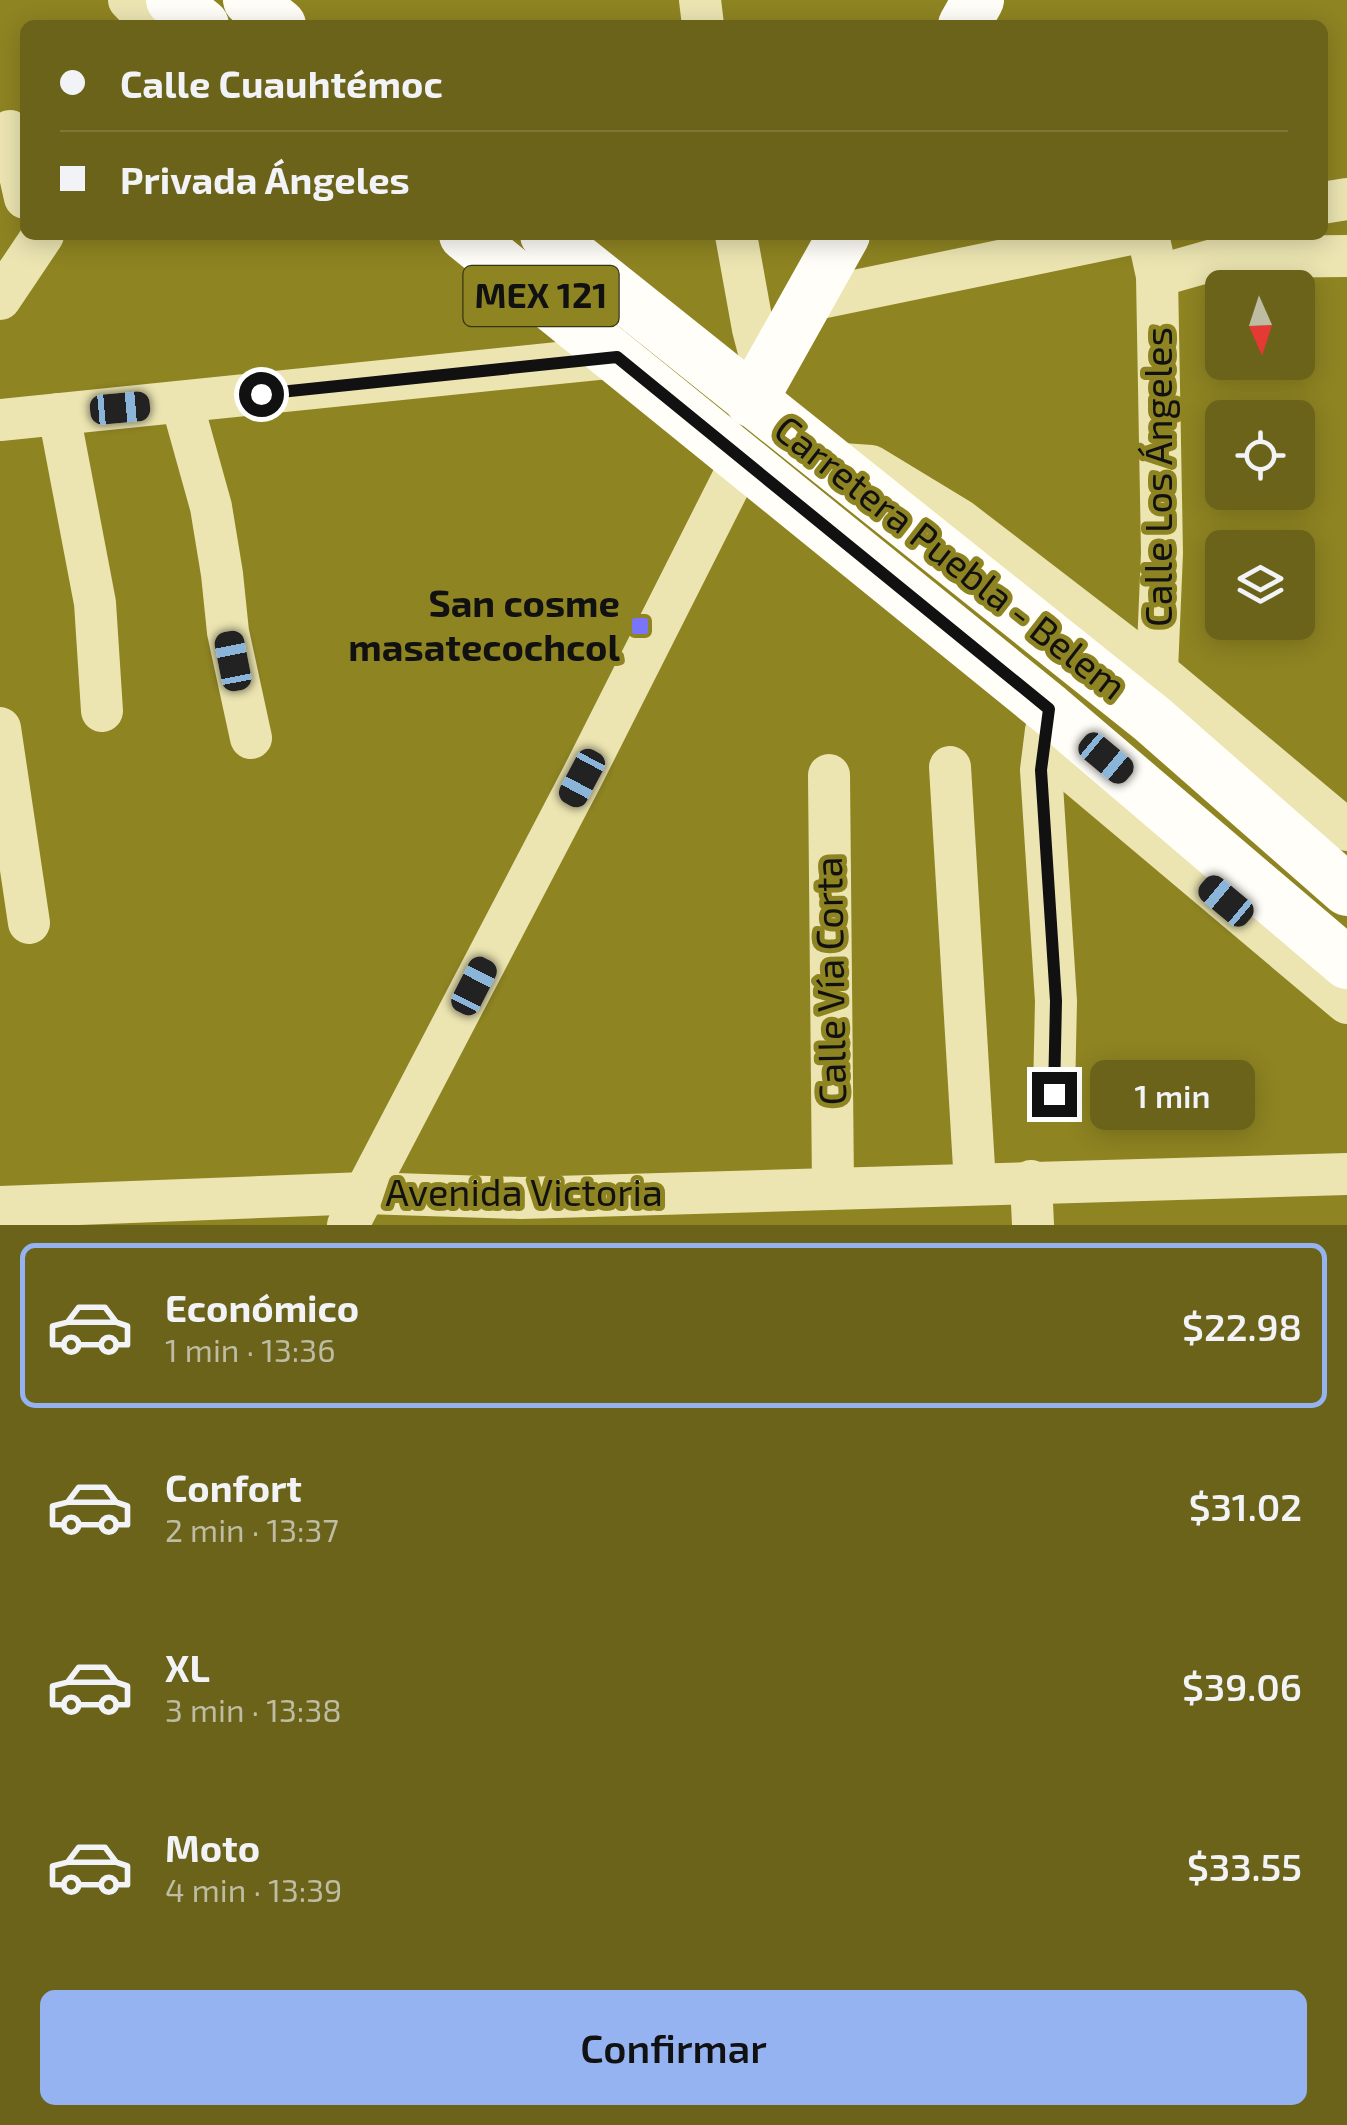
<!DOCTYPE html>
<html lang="es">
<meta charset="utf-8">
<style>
body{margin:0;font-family:"Exo 2",sans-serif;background:#706923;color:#f1f3f6;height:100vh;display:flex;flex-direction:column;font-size:38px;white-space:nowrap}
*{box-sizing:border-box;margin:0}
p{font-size:32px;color:#bebca2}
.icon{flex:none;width:55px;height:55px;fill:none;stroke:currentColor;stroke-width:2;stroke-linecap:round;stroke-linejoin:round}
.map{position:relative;height:1225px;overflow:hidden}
.panel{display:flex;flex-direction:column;background:#6b631a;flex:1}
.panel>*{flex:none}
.hud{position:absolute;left:20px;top:20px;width:1308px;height:220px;border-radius:15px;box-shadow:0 5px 25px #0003;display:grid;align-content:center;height:220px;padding:0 40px;background:#6b631a}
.needle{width:65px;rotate:177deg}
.fabs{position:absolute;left:1205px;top:270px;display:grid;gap:20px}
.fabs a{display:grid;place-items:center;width:110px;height:110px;border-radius:15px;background:#6b631a;box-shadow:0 5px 25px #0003;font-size:50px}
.end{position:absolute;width:45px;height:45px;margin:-22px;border:12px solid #111;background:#fff;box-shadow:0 0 0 5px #fff}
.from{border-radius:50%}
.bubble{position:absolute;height:70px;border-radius:15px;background:#6b631a;box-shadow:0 5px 25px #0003;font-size:32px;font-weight:600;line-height:70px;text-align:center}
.car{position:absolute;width:30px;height:60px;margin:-30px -15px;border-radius:12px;box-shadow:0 0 8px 2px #0007;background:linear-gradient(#222 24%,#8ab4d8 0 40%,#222 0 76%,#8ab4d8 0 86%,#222 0)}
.hud b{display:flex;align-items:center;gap:35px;height:95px;font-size:38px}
.hud b+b{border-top:2px solid #7e7739}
.hud i{width:25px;height:25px;background:#f1f3f6}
ul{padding:18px 0 0;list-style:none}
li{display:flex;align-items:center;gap:30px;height:165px;margin:0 20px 15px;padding:0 20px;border:5px solid transparent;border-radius:15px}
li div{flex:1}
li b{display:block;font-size:38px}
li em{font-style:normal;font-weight:600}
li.selected{border-color:#95b2f1}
li>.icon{width:90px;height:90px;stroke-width:1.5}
.cta{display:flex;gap:20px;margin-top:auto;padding:20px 40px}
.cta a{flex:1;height:115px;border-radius:15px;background:#95b2f1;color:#111;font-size:40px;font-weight:600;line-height:115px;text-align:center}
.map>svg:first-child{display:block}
</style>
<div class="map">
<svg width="1347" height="1225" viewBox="0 0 1347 1225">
<rect width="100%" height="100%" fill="#8f8422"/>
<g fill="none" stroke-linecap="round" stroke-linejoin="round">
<g stroke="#ece5b2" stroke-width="42">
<path d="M129,0L153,25"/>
<path d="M700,0L703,25"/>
<path d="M10,131L25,198"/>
<path d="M1322,203L1347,199"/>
<path d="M736,235L753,329L765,375"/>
<path d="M1148,235L1157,276L1162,553L1156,694"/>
<path d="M1157,276L1224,257L1347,256"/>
<path d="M0,299L43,235"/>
<path d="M806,301L1126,235"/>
<path d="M182,403L211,507L222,574L228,632L251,738"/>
<path d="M59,414L95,603L102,711"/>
<path d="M0,420L617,357"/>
<path d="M842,464L871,466L960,520L1159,673L1347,830"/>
<path d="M0,728L29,923"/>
<path d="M1046,730L1041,770L1056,1001L1054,1093"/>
<path d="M1044,748L1347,1003"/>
<path d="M950,767L975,1184"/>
<path d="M829,775L833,1187"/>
<path d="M1031,1181L1033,1225"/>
<path d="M0,1207L365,1193L521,1198L1347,1174"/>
<path d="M348,1225L582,777L743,458"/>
</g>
<g stroke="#fffef8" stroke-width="52">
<path d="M172,0L203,25"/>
<path d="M249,0L280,25"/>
<path d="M964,25L978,0"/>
<path d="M465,235L1049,709L1347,963"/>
<path d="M546,235L1152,719L1347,890"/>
<path d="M751,401L844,235"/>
</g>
</g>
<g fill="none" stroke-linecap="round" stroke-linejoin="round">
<path stroke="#111" stroke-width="12" d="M261,394L617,357L1049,709L1041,770L1056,1001L1054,1094"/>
</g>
<rect fill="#7a74f8" stroke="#8f8422" stroke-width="4" x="630" y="616" width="20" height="20" rx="5"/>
<g text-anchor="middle" stroke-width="10" stroke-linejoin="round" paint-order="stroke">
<rect fill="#8f8422" stroke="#373416" stroke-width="2.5" x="463.5" y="266" width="155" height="60" rx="8"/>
<g font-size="35" font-weight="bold" fill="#111">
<text x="541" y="308">MEX 121</text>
</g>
<g font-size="38" fill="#111" stroke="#8f8422">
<text transform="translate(1159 477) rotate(-90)" y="13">Calle Los Ángeles</text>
<text transform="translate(950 558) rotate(38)" y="13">Carretera Puebla - Belem</text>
<text transform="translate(831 981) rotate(-91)" y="13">Calle Vía Corta</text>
<text x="524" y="1206">Avenida Victoria</text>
</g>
<g font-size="38" font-weight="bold" fill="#111" stroke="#8f8422" text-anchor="end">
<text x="620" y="617">San cosme<tspan x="620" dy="44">masatecochcol</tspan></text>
</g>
</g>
</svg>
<div class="fabs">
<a><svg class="needle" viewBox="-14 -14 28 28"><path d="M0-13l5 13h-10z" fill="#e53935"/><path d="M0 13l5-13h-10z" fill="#bebca2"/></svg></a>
<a><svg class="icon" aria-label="locate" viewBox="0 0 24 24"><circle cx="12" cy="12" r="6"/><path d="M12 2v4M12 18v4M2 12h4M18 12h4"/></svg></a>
<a><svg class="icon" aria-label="layers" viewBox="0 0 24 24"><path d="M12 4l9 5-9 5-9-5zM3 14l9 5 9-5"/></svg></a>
</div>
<i class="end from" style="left:261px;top:394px"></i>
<i class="end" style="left:1054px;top:1094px"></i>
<div class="bubble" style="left:1090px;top:1060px;width:165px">1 min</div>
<i class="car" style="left:120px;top:408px;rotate:85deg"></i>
<i class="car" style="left:233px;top:661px;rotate:349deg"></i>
<i class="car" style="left:1106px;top:758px;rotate:130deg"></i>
<i class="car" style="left:582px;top:778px;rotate:208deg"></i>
<i class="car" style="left:1226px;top:901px;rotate:310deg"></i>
<i class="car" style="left:474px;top:986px;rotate:27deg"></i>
<div class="hud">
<b><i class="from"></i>Calle Cuauhtémoc</b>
<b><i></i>Privada Ángeles</b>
</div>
</div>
<section class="panel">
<ul>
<li class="selected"><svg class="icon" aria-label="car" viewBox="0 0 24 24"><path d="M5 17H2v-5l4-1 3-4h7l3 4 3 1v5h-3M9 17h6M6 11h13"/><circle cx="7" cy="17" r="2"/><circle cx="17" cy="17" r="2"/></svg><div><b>Económico</b><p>1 min · 13:36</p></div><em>$22.98</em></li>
<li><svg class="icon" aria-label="car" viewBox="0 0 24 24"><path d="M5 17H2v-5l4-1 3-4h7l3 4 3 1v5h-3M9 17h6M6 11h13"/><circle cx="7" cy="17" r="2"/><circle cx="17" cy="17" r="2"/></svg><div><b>Confort</b><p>2 min · 13:37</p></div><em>$31.02</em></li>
<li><svg class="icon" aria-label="car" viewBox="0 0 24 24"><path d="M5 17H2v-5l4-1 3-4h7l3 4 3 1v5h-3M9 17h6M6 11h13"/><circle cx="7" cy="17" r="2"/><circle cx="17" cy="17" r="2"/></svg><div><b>XL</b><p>3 min · 13:38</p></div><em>$39.06</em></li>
<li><svg class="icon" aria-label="car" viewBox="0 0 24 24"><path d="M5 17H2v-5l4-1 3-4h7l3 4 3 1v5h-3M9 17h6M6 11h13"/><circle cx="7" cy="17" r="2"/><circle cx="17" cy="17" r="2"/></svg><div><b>Moto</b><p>4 min · 13:39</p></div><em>$33.55</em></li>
</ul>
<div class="cta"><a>Confirmar</a></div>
</section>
